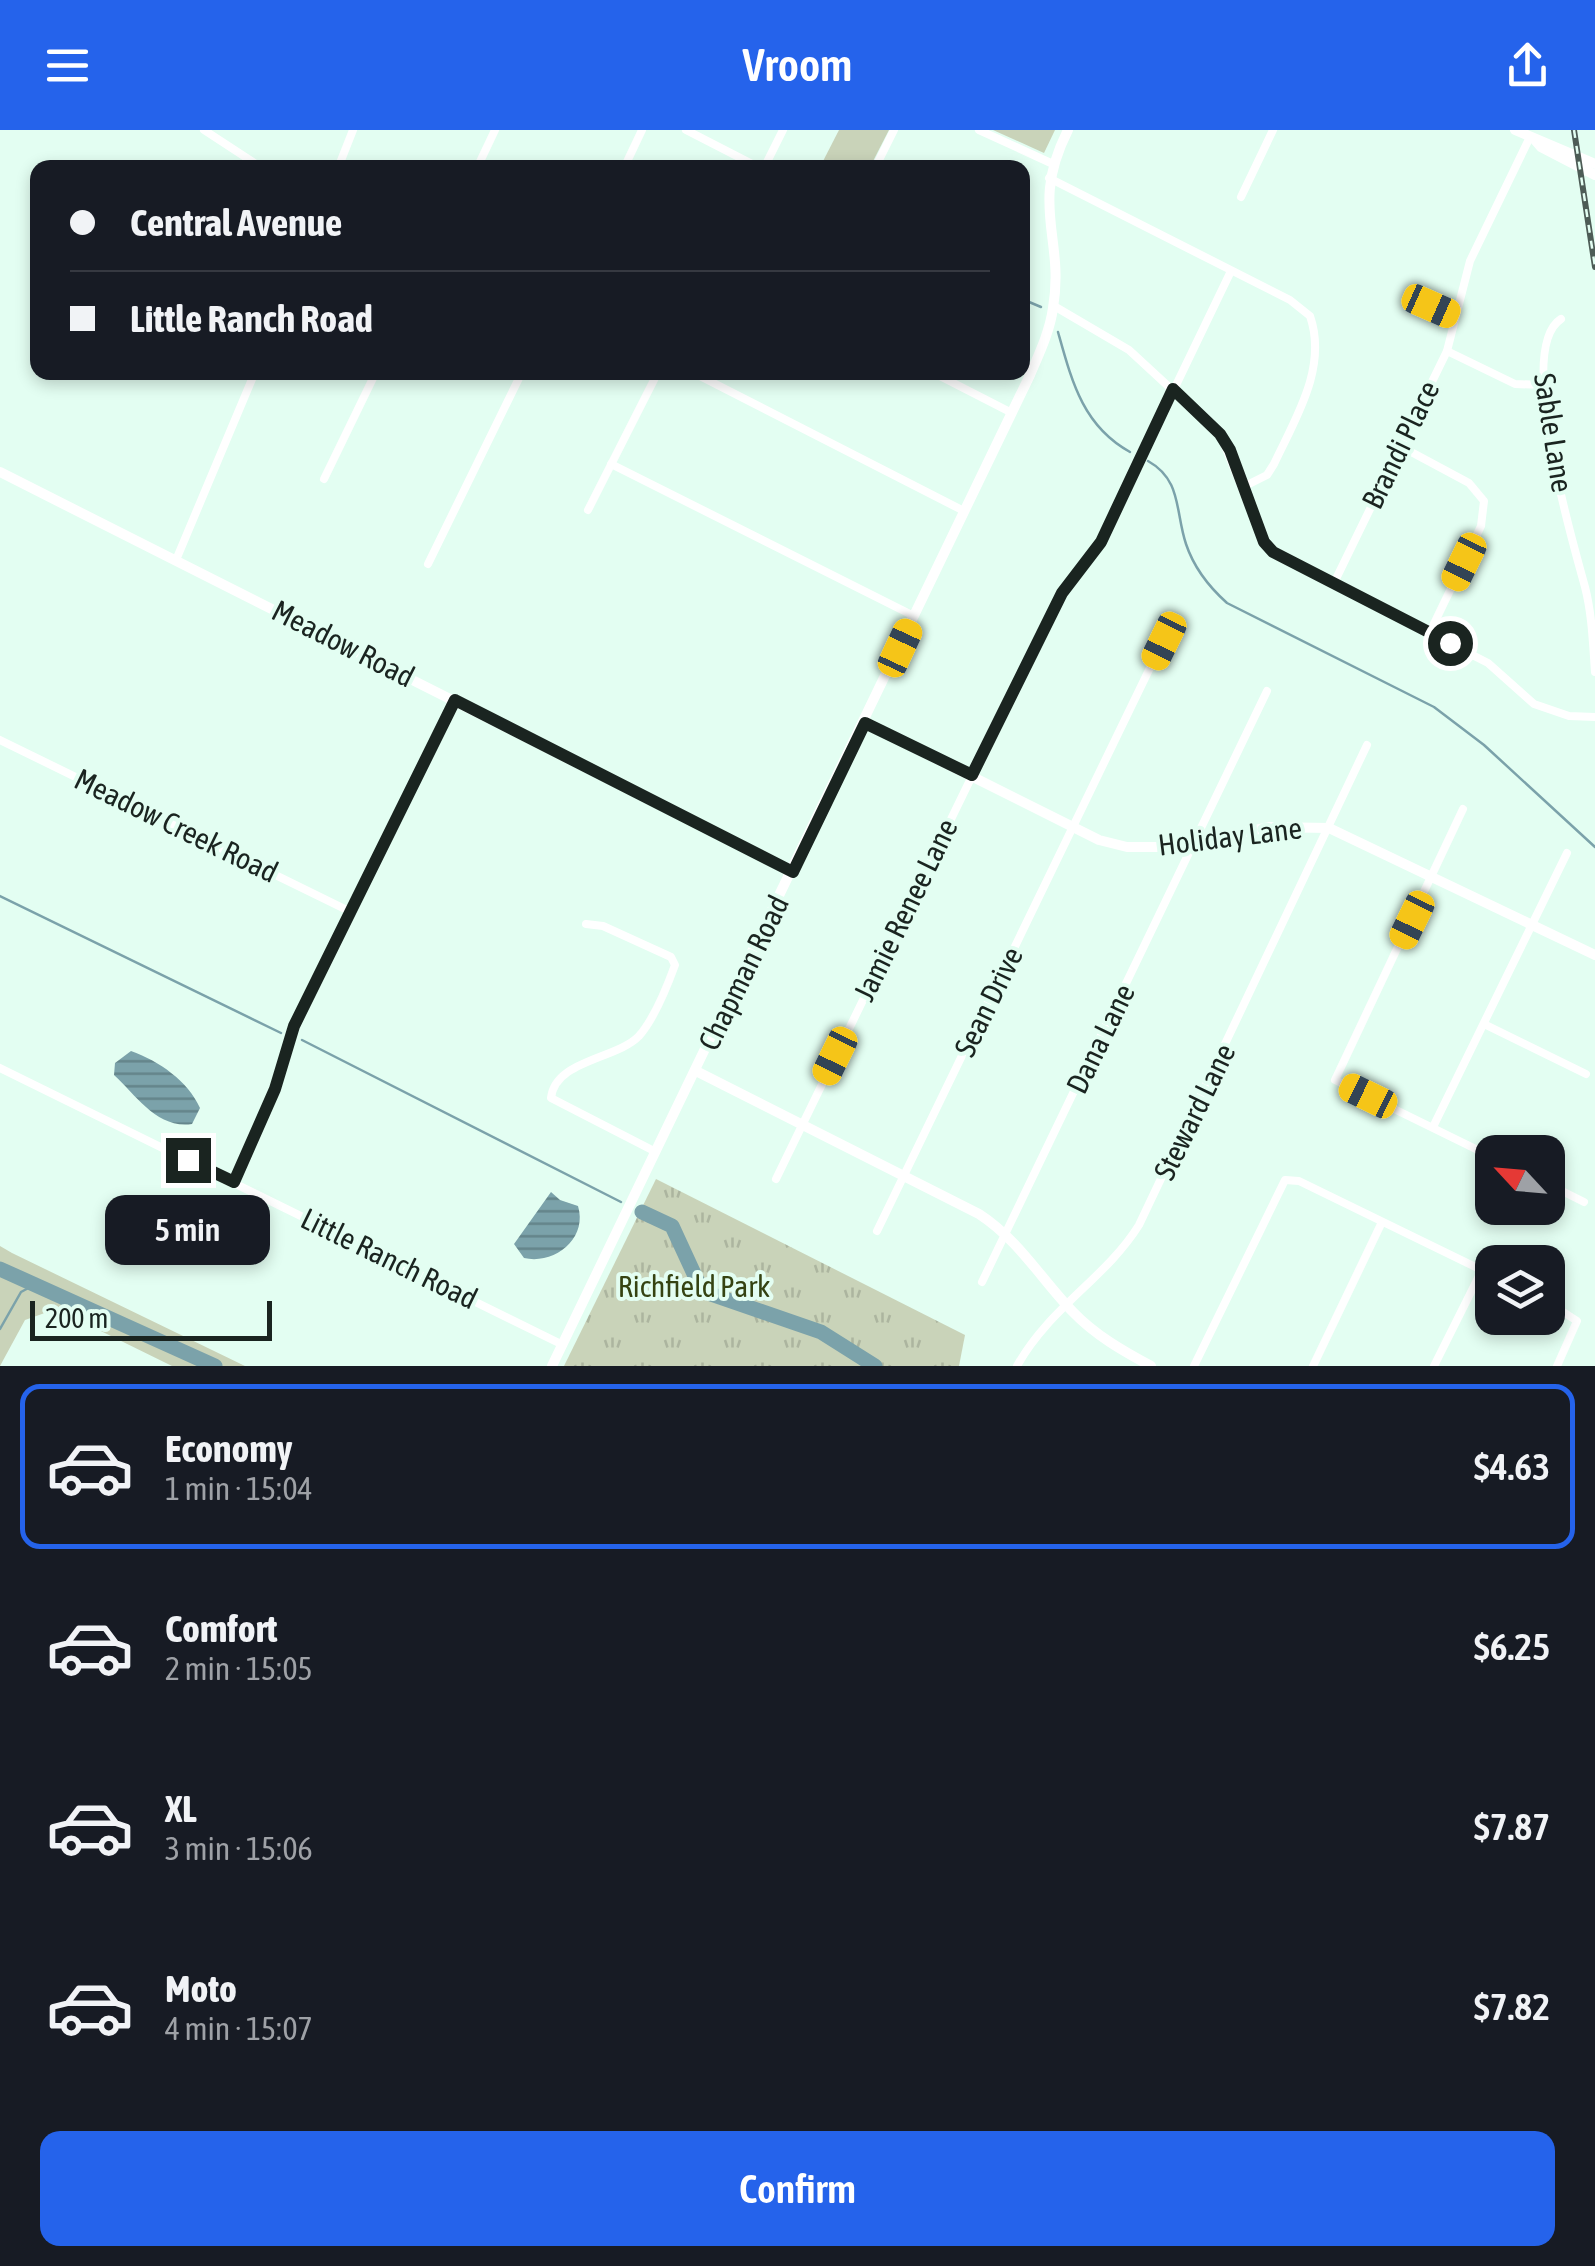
<!DOCTYPE html>
<meta charset="utf-8">
<style>
body{margin:0;font-family:"Asap Condensed",sans-serif;background:#20242c;color:#f1f3f6;height:100vh;display:flex;flex-direction:column;font-size:38px;white-space:nowrap}
*{box-sizing:border-box;margin:0}
p{font-size:32px;color:#9ea1a6}
.icon{flex:none;width:55px;height:55px;fill:none;stroke:currentColor;stroke-width:2;stroke-linecap:round;stroke-linejoin:round}
.map{position:relative;height:1236px;overflow:hidden}
.panel{display:flex;flex-direction:column;background:#171b24;flex:1}
.panel>*{flex:none}
.top-card{position:absolute;left:30px;top:30px;width:1000px;height:220px;border-radius:20px;box-shadow:0 5px 15px #0003;display:grid;align-content:center;height:220px;padding:0 40px;background:#171b24}
.needle{width:65px;rotate:296deg}
.controls{position:absolute;left:1475px;top:1005px;display:grid;gap:20px}
.controls a{display:grid;place-items:center;width:90px;height:90px;border-radius:20px;background:#171b24;box-shadow:0 5px 15px #0003;font-size:50px}
.scale{position:absolute;left:30px;bottom:25px;width:242px;box-sizing:border-box;padding-left:10px;border:5px solid #1a2420;border-top:0;font-size:28px;line-height:35px;white-space:nowrap;color:#1a2420;-webkit-text-stroke:8px #e3fef2;paint-order:stroke}
.end{position:absolute;width:45px;height:45px;margin:-22px;border:12px solid #1a2420;background:#fff;box-shadow:0 0 0 5px #fff}
.from{border-radius:50%}
.bubble{position:absolute;height:70px;border-radius:20px;background:#171b24;box-shadow:0 5px 15px #0003;font-size:32px;font-weight:600;line-height:70px;text-align:center}
.car{position:absolute;width:30px;height:60px;margin:-30px -15px;border-radius:12px;box-shadow:0 0 8px 2px #0007;background:linear-gradient(#f5c518 24%,#345 0 40%,#f5c518 0 76%,#345 0 86%,#f5c518 0)}
.top-card b{display:flex;align-items:center;gap:35px;height:95px;font-size:38px}
.top-card b+b{border-top:2px solid #363941}
.top-card i{width:25px;height:25px;background:#f1f3f6}
ul{padding:18px 0 0;list-style:none}
li{display:flex;align-items:center;gap:30px;height:165px;margin:0 20px 15px;padding:0 20px;border:5px solid transparent;border-radius:20px}
li div{flex:1}
li b{display:block;font-size:38px}
li em{font-style:normal;font-weight:600}
li.current{border-color:#2563eb}
li>.icon{width:90px;height:90px;stroke-width:1.5}
.button{display:flex;gap:20px;margin-top:auto;padding:20px 40px}
.button a{flex:1;height:115px;border-radius:20px;background:#2563eb;color:#fff;font-size:40px;font-weight:600;line-height:115px;text-align:center}
header{display:flex;justify-content:space-between;align-items:center;height:130px;padding:0 40px;background:#2563eb;color:#fff;font-size:45px;font-weight:600}
.map>svg:first-child{display:block}
</style>
<header><svg class="icon" aria-label="menu" viewBox="0 0 24 24"><path d="M4 6h16M4 12h16M4 18h16"/></svg>Vroom<svg class="icon" aria-label="share" viewBox="0 0 24 24"><path d="M12 15V3M7 8l5-5 5 5M5 13v7h14v-7"/></svg></header>
<div class="map">
<svg width="1595" height="1236" viewBox="0 0 1595 1236">
<defs>
<pattern id="park-tufts" width="24" height="20" patternUnits="userSpaceOnUse" patternTransform="scale(2.5)"><rect width="24" height="20" fill="#c9d3b9"/><path d="M3 7l-1-3M5 7V3M7 7l1-3M15 17l-1-3M17 17v-4M19 17l1-3" fill="none" stroke="#acb59f"/></pattern>
<pattern id="water-rules" width="6" height="5" patternUnits="userSpaceOnUse" patternTransform="scale(2.5)"><rect width="6" height="5" fill="#7ba2aa"/><path d="M0 2.5h6" fill="none" stroke="#64848a"/></pattern>
</defs>
<rect width="100%" height="100%" fill="#e3fef2"/>
<g fill="#c9d3b9">
<path d="M839,0H889L870,37H820Z"/>
<path d="M993,0H1055L1044,23Z"/>
<path d="M0,1116L12,1123L245,1236H172L56,1179L25,1190L0,1236Z"/>
</g>
<path fill="url(#park-tufts)" d="M656,1049L965,1205L959,1236H564Z"/>
<g fill="url(#water-rules)">
<path d="M131,921C159,931 188,951 200,978L192,994C157,999 137,966 114,945L115,933Z"/>
<path d="M551,1062L560,1070L578,1076C588,1109 554,1135 524,1128L514,1114Z"/>
</g>
<g fill="none" stroke-linecap="round" stroke-linejoin="round">
<g stroke="#7ba2aa" stroke-width="2.5">
<path d="M1022,169L1041,177"/>
<path d="M1058,202C1072,252 1083,296 1130,322"/>
<path d="M1148,331C1182,350 1175,381 1186,414C1194,438 1208,456 1227,473L1434,577L1484,615L1595,717"/>
<path d="M0,766L281,903"/>
<path d="M302,910L621,1072"/>
<path d="M0,1199L21,1162L34,1155"/>
</g>
<g stroke="#7ba2aa" stroke-width="15">
<path d="M642,1082L672,1096L702,1161L821,1202L875,1236"/>
<path d="M0,1139L215,1236"/>
</g>
<g stroke="#fff" stroke-width="8">
<path d="M204,0L262,38"/>
<path d="M686,0L760,38"/>
<path d="M979,0L1053,34"/>
<path d="M338,38L353,0"/>
<path d="M477,38L495,0"/>
<path d="M624,38L642,0"/>
<path d="M764,38L783,0"/>
<path d="M875,38L894,0"/>
<path d="M1049,48L1290,170L1310,186C1328,238 1295,289 1274,334L1267,345L1245,356"/>
<path d="M1241,67L1273,0"/>
<path d="M1408,166L1454,187"/>
<path d="M1054,176L1129,220L1220,304L1264,412L1273,423L1488,533L1534,574L1569,586L1595,587"/>
<path d="M1561,189C1515,218 1572,409 1585,457C1592,484 1593,514 1595,542"/>
<path d="M1447,221L1515,254L1544,255"/>
<path d="M692,242L964,381"/>
<path d="M932,242L1012,283"/>
<path d="M1400,316L1469,353L1484,371L1481,396L1430,502"/>
<path d="M611,334L914,486"/>
<path d="M324,349L376,242"/>
<path d="M588,380L658,242"/>
<path d="M176,430L255,242"/>
<path d="M428,434L522,242"/>
<path d="M1333,455L1447,221L1470,131L1530,7"/>
<path d="M0,610L351,782"/>
<path d="M1463,679L1335,950L1492,1027"/>
<path d="M586,794L603,796L671,827L675,835C667,857 654,889 639,906C617,929 555,930 551,968L656,1022"/>
<path d="M1486,895L1586,944"/>
<path d="M0,938L563,1215"/>
<path d="M1433,997L1567,723"/>
<path d="M776,1049L1061,463L1101,411L1231,141"/>
<path d="M234,1052L275,959L293,896L455,571"/>
<path d="M1548,1054L1584,1072"/>
<path d="M877,1101L1163,511"/>
<path d="M982,1152L1267,561"/>
<path d="M1548,1172L1577,1191L1557,1236"/>
<path d="M1017,1236C1049,1178 1106,1148 1139,1095L1367,615"/>
<path d="M1194,1236L1285,1050L1299,1051L1492,1145"/>
<path d="M1313,1236L1382,1092"/>
<path d="M1434,1236L1482,1140"/>
</g>
<g stroke="#fff" stroke-width="10">
<path d="M1515,0L1595,34"/>
<path d="M1535,10L1541,17L1595,45"/>
<path d="M0,342L793,742"/>
<path d="M865,593L1099,710L1127,717H1171L1270,697L1329,698L1595,825"/>
<path d="M696,941L979,1084C1019,1110 1041,1149 1073,1182C1095,1205 1123,1221 1151,1236"/>
<path d="M552,1236L1030,245C1039,224 1050,201 1053,178C1065,107 1029,77 1068,0"/>
</g>
<defs>
<path id="rail" d="M1574,0L1595,137"/>
</defs>
<use href="#rail" stroke="#4d5c56" stroke-width="6"/>
<use href="#rail" stroke="#e3fef2" stroke-width="2.5" stroke-dasharray="8" stroke-linecap="butt"/>
</g>
<g fill="none" stroke-linecap="round" stroke-linejoin="round">
<path stroke="#1a2420" stroke-width="12" d="M188,1030L234,1052L275,959L294,896L455,570L793,742L865,593L972,645L1062,463L1101,412L1173,259L1220,304L1230,320L1264,412L1273,422L1450,513"/>
</g>
<g text-anchor="middle" stroke-width="8" stroke-linejoin="round" paint-order="stroke">
<g font-size="30" fill="#1a2420" stroke="#e3fef2">
<text transform="translate(1553 303) rotate(81)" y="10">Sable Lane</text>
<text transform="translate(1401 315) rotate(-64)" y="10">Brandi Place</text>
<text transform="translate(343 514) rotate(27)" y="10">Meadow Road</text>
<text transform="translate(176 696) rotate(26)" y="10">Meadow Creek Road</text>
<text transform="translate(1230 707) rotate(-7)" y="10">Holiday Lane</text>
<text transform="translate(906 780) rotate(-64)" y="10">Jamie Renee Lane</text>
<text transform="translate(744 843) rotate(-64)" y="10">Chapman Road</text>
<text transform="translate(989 872) rotate(-64)" y="10">Sean Drive</text>
<text transform="translate(1101 909) rotate(-64)" y="10">Dana Lane</text>
<text transform="translate(1195 982) rotate(-64)" y="10">Steward Lane</text>
<text transform="translate(389 1129) rotate(26)" y="10">Little Ranch Road</text>
</g>
<g font-size="30" fill="#354312" stroke="#e3fef2">
<text x="694" y="1167">Richfield Park</text>
</g>
</g>
</svg>
<div class="controls">
<a><svg class="needle" viewBox="-14 -14 28 28"><path d="M0-13l5 13h-10z" fill="#e53935"/><path d="M0 13l5-13h-10z" fill="#9ea1a6"/></svg></a>
<a><svg class="icon" aria-label="layers" viewBox="0 0 24 24"><path d="M12 4l9 5-9 5-9-5zM3 14l9 5 9-5"/></svg></a>
</div>
<div class="scale">200 m</div>
<i class="end from" style="left:1450px;top:513px"></i>
<i class="end" style="left:188px;top:1030px"></i>
<div class="bubble" style="left:105px;top:1065px;width:165px">5 min</div>
<i class="car" style="left:1431px;top:176px;rotate:114deg"></i>
<i class="car" style="left:1464px;top:432px;rotate:206deg"></i>
<i class="car" style="left:1164px;top:511px;rotate:206deg"></i>
<i class="car" style="left:900px;top:518px;rotate:25deg"></i>
<i class="car" style="left:1412px;top:790px;rotate:206deg"></i>
<i class="car" style="left:835px;top:926px;rotate:206deg"></i>
<i class="car" style="left:1368px;top:966px;rotate:296deg"></i>
<div class="top-card">
<b><i class="from"></i>Central Avenue</b>
<b><i></i>Little Ranch Road</b>
</div>
</div>
<section class="panel">
<ul>
<li class="current"><svg class="icon" aria-label="car" viewBox="0 0 24 24"><path d="M5 17H2v-5l4-1 3-4h7l3 4 3 1v5h-3M9 17h6M6 11h13"/><circle cx="7" cy="17" r="2"/><circle cx="17" cy="17" r="2"/></svg><div><b>Economy</b><p>1 min · 15:04</p></div><em>$4.63</em></li>
<li><svg class="icon" aria-label="car" viewBox="0 0 24 24"><path d="M5 17H2v-5l4-1 3-4h7l3 4 3 1v5h-3M9 17h6M6 11h13"/><circle cx="7" cy="17" r="2"/><circle cx="17" cy="17" r="2"/></svg><div><b>Comfort</b><p>2 min · 15:05</p></div><em>$6.25</em></li>
<li><svg class="icon" aria-label="car" viewBox="0 0 24 24"><path d="M5 17H2v-5l4-1 3-4h7l3 4 3 1v5h-3M9 17h6M6 11h13"/><circle cx="7" cy="17" r="2"/><circle cx="17" cy="17" r="2"/></svg><div><b>XL</b><p>3 min · 15:06</p></div><em>$7.87</em></li>
<li><svg class="icon" aria-label="car" viewBox="0 0 24 24"><path d="M5 17H2v-5l4-1 3-4h7l3 4 3 1v5h-3M9 17h6M6 11h13"/><circle cx="7" cy="17" r="2"/><circle cx="17" cy="17" r="2"/></svg><div><b>Moto</b><p>4 min · 15:07</p></div><em>$7.82</em></li>
</ul>
<div class="button"><a>Confirm</a></div>
</section>
